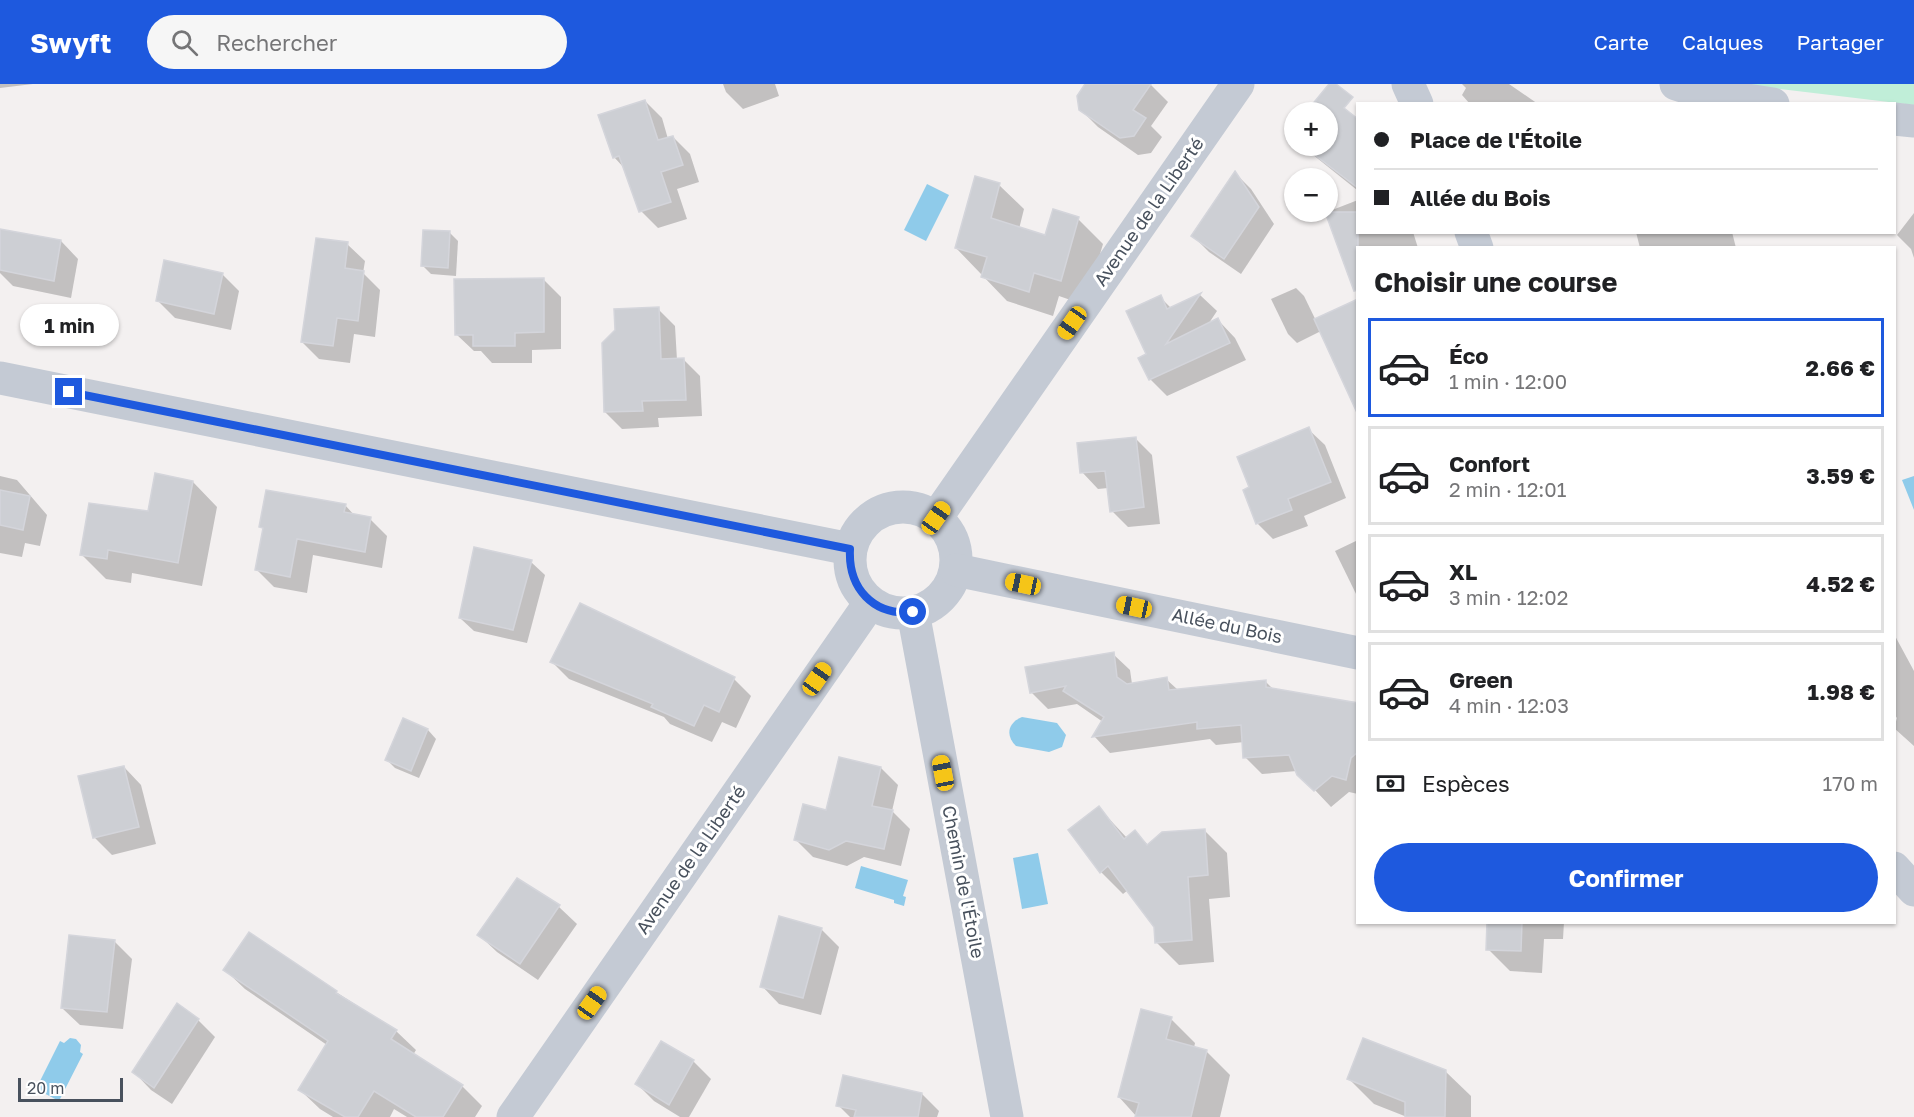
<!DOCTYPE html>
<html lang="fr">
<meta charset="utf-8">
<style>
body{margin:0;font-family:"Golos Text",sans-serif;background:#f6f6f6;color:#202124;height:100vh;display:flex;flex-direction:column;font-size:22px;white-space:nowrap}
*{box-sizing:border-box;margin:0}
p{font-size:20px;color:#757577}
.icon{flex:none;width:33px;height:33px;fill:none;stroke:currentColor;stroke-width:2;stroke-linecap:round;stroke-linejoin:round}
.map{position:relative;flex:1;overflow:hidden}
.panel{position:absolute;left:1356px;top:162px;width:540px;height:678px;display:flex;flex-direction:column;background:#fff;border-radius:0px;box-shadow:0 2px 4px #0004}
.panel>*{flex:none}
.banner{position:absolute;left:1356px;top:18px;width:540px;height:132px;border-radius:0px;box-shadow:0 2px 4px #0004;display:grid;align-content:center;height:132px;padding:0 18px;background:#fff}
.fabs{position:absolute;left:1284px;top:18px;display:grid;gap:12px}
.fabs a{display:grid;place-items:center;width:54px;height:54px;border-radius:50%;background:#fff;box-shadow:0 2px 4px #0004;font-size:30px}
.scale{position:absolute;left:18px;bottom:15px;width:105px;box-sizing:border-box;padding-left:6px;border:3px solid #48515d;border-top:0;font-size:16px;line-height:21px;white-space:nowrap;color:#48515d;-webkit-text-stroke:4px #fff;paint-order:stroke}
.end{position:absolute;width:27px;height:27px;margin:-14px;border:8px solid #1e59de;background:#fff;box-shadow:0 0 0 3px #fff}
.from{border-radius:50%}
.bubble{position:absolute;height:42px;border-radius:21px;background:#fff;box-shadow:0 2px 4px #0004;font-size:20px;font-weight:700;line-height:42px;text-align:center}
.car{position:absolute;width:18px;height:36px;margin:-18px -9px;border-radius:8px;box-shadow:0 0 4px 2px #0007;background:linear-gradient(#f5c518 24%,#345 0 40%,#f5c518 0 76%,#345 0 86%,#f5c518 0)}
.banner b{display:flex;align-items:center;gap:21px;height:57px;font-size:22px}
.banner b+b{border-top:2px solid #e0e0e0}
.banner i{width:15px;height:15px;background:#202124}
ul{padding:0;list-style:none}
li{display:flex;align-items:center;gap:18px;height:99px;margin:0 12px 9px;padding:0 6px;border:3px solid #e0e0e0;border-radius:0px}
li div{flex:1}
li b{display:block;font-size:22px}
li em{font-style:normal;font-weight:700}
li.on{border-color:#1e59de}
li>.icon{width:54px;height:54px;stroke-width:1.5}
h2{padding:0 18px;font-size:27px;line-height:72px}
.pay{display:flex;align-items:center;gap:15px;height:66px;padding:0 18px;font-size:22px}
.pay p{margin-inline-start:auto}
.primary-button{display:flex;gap:12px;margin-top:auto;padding:12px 18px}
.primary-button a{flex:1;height:69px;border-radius:36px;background:#1e59de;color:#fff;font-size:24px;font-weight:700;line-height:69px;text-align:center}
header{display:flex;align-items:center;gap:36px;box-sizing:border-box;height:84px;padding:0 30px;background:#1e59de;color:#fff}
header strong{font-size:28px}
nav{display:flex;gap:33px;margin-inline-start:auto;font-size:21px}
.search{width:420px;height:54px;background:#f6f6f6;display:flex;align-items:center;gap:15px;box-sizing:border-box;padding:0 21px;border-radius:33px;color:#757577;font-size:22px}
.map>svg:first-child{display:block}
</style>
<header>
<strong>Swyft</strong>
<div class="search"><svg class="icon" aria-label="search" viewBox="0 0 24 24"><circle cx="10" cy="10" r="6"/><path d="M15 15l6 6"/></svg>Rechercher</div>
<nav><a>Carte</a><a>Calques</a><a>Partager</a></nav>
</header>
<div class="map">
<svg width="1914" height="1033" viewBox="0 0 1914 1033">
<rect width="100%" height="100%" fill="#f3f0f0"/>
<path fill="#c0eed8" d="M1739,0H1914V21Z"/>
<g fill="#8fcbea">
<path d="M927,100L949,111L926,157L904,146Z"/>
<path d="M1914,392V426L1902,396Z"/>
<path d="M1022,633L1057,639L1066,651L1062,663L1049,668L1016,662C1005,651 1008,639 1022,633Z"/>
<path d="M1038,769L1048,820L1022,825L1013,774Z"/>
<path d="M861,782L908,796L903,812L906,813L904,822L894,819V816L855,804Z"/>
<path d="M70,954L76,955L81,961L80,968L83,970L59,1017L36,1005L60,957L64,959Z"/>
</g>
<g fill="#0003">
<path d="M0,0H33L0,4Z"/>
<path d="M723,0H775L779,12L743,25L726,8Z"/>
<path d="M1086,0H1150L1168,18L1151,42L1162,53L1151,69L1138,71L1098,43L1080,25Z"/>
<path d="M1462,0H1509L1538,20H1470L1462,11L1466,4Z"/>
<path d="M1322,9L1358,37L1357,106L1302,62H1328V28H1306Z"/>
<path d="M645,17L662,34L668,55L673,53L690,70L699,98L677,105L687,135L658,144L641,127L625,85L614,73Z"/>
<path d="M1294,44V54L1290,50Z"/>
<path d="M1235,89L1251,105L1274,140L1241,190L1209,168L1193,152Z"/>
<path d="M999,101L1024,125L1019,145L1046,153L1078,135L1103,160L1085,221L1059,212L1053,232L1007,217L956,164Z"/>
<path d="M1358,116V148H1413L1418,164H1358L1338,159L1327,128Z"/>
<path d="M1914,129V174L1911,165L1897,151Z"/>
<path d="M1636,148H1732L1736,164H1640Z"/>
<path d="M450,149L458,157L456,192L431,190L423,182Z"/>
<path d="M61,157L78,175L71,214L13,202L0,189V163Z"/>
<path d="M347,160L365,177L363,189L380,206L375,253L354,250L350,279L319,275L302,258Z"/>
<path d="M222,190L239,207L231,246L175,234L157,216Z"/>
<path d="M543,195L561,213V265L532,266V279H492L481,267H474L456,250Z"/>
<path d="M1296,204L1304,212L1321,247L1297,259L1288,250L1271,215Z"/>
<path d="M1200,211L1217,227L1207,242L1218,236L1235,254L1246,276L1167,312L1150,295L1148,271L1160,213L1171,224Z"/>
<path d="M658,225L675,242L677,276L683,275L700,292L702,332L658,334L659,343L622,345L605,328Z"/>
<path d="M1308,345L1325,361L1346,414L1304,432L1308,442L1273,455L1257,439L1251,404Z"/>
<path d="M1135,354L1152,371L1160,440L1128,443L1112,427L1108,404L1098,405L1082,388Z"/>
<path d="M0,392L17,396L47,431L40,462L25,459L22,473L0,469Z"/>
<path d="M193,398L217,423L202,502L132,489L131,499L106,495L81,470L150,429Z"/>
<path d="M345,421L355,432L370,435L387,452L382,484L313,471L307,509L274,503L257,486L264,446L261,442Z"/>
<path d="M1358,456V514L1335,467Z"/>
<path d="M531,478L545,491L527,559L474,547L460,534Z"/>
<path d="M1894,550L1914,587V662L1894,644L1897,634L1894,630Z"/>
<path d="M1113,570L1130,586L1132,600L1166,595L1178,606L1265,597L1274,606L1358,621V710L1349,708L1331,723L1297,687L1262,690L1245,673L1244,658L1216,661L1210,655L1110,669L1094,652L1103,638L1077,620L1048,625L1031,608Z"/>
<path d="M552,578L734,595L751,612L736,644L722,638L712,658L670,640L664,633L569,595Z"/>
<path d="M404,636L428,646L436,655L419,694L395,684L387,676Z"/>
<path d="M124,683L141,701L156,760L112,771L94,753Z"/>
<path d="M881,684L898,701L892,727L910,745L901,782L864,773L847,782L813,773L796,756Z"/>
<path d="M1099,724L1127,754L1135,748L1148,761L1204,746L1227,769L1230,813L1209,815L1214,878L1179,881L1156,858L1155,843L1128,806L1123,810L1101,788Z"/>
<path d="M517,796L559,823L577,840L538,896L497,868L479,851Z"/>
<path d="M1489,838H1564L1563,855H1544L1542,889L1510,887L1488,865Z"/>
<path d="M821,845L839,863L821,931L779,920L762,902Z"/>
<path d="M115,858L132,875L123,945L80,941L62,924Z"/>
<path d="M225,886L336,908L396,947L416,966L413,971L462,1002L482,1022L475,1033H407L394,1025L390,1033H333L320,1025L300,1006L327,961L245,905Z"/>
<path d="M1171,935L1195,959L1194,964L1206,967L1230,991L1220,1033H1137L1119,1013Z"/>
<path d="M198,936L215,953L172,1020L151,1006L134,988Z"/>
<path d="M662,959L693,977L711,995L689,1033H680L654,1017L637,1000Z"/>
<path d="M1445,987L1471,1012V1033H1407L1374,1020L1349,995Z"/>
<path d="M922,1010L939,1027L937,1033H850L838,1021Z"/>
</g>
<g fill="#cdcfd4" stroke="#d4d5db" stroke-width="1.5">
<path d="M1085,0H1151L1133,26L1146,34L1134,52L1120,54L1079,26L1077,12Z"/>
<path d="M1329,0H1336L1353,13L1344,24L1358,35V104L1303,62H1328V28H1306Z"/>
<path d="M645,16L658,56L673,52L683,81L661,88L671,118L639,128L619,72L613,74L598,31Z"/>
<path d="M1235,87L1259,123L1224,175L1191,152Z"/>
<path d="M975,92L1000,99L991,134L1045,151L1053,125L1079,133L1061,197L1034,189L1029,208L981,193L987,173L955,164Z"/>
<path d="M1325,128H1358V206L1354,207Z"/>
<path d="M0,145L61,156L54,197L0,186Z"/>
<path d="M423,146L450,147L448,184L421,182Z"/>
<path d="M316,154L348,158L345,184L364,187L358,237L337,234L333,262L301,258Z"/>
<path d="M164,176L223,189L214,230L156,217Z"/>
<path d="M544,194V248L515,249V262H473V251H455L454,195Z"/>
<path d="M1201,209L1166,260L1218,234L1230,259L1149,296L1138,274L1146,270L1126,227L1161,211L1167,225Z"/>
<path d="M1358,215V331L1314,235Z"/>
<path d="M659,223L661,275L684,274L686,316L642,317L643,327L604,328L602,259L615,246L614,225Z"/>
<path d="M1309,343L1331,398L1288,415L1292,426L1256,440L1243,406L1249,403L1237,373Z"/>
<path d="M1136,353L1144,423L1110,428L1105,387L1080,389L1077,359Z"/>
<path d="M155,389L193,397L178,479L108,466L107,475L80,471L89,419L148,427Z"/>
<path d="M0,406L30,412L23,446L0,441Z"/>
<path d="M266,406L346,420L344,428L371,433L365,468L297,455L290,493L255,486L263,444L259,443Z"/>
<path d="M474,463L532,476L513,546L459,534Z"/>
<path d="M580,519L735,593L719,628L704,621L694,642L651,623L653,620L550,578Z"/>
<path d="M1114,568L1117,593L1127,600L1167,593L1169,606L1266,596V603L1358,619V668L1351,674L1346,696L1332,692L1314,707L1297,691L1289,671L1243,674L1241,641L1197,645V638L1092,653L1104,633L1063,607L1066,602L1030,609L1025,583Z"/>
<path d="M403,634L428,645L411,687L385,676Z"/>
<path d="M839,673L881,683L872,722L893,726L884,765L846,757L829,766L794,756L803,720L826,726Z"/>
<path d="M124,682L139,743L93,754L78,692Z"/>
<path d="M1099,722L1124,755L1135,746L1147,761L1162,748L1205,745L1208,791L1188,793L1192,856L1155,859L1154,843L1108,782L1100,789L1068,746Z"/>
<path d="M517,794L560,821L520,880L477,851Z"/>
<path d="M779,832L822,844L803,914L760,903Z"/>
<path d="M1487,838H1522L1521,867L1486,866Z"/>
<path d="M249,848L337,907L336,909L397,946L391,955L463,1001L443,1033H416L374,1007L358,1033H345L298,1006L328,957L223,886Z"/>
<path d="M69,851L115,856L107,928L61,924Z"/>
<path d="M177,919L199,935L154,1004L132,988Z"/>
<path d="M1141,925L1172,933L1166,955L1207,966L1191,1033H1135L1139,1019L1118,1013Z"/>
<path d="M1363,954L1446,986L1445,1033H1405V1018L1347,995Z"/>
<path d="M661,957L694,976L669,1021L635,1000Z"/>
<path d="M843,991L922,1009L918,1033H854L856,1026L836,1022Z"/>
</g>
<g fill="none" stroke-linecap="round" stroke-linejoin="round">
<g stroke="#c4cad4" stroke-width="33">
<path d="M1408,0L1417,20"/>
<path d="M1676,0L1708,10L1773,20"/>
<path d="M1894,35L1914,37"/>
<path d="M1471,148L1477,164"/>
<path d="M0,294L850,465"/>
<circle cx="903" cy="476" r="53"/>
<path d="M936,434L1238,0"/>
<path d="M956,486L1358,569"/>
<path d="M913,528L1007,1033"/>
<path d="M1894,784L1914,806"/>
<path d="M513,1033L870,519"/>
</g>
</g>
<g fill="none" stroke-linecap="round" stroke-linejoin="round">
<path stroke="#1e59de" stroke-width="8" d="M69,308L850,465C848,504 873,532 913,528"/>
</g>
<g text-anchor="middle" stroke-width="6" stroke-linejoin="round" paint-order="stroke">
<g font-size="18" fill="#48515d" stroke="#fff">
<text transform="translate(1149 128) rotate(-55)" y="6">Avenue de la Liberté</text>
<text transform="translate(1227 542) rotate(12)" y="6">Allée du Bois</text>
<text transform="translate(691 776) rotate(-55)" y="6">Avenue de la Liberté</text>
<text transform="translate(963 798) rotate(79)" y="6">Chemin de l'Étoile</text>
</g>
</g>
</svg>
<div class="fabs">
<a>+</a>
<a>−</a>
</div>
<div class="scale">20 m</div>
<i class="end from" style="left:913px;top:528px"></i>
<i class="end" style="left:69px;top:308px"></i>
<div class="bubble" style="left:20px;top:220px;width:99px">1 min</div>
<i class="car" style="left:1072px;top:239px;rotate:215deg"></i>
<i class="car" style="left:936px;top:434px;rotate:35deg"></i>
<i class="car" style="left:1023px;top:500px;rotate:282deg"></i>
<i class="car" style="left:1134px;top:523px;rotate:282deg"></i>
<i class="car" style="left:817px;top:595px;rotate:35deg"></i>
<i class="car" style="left:943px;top:689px;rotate:349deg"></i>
<i class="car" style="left:592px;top:919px;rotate:35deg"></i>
<div class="banner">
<b><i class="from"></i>Place de l'Étoile</b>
<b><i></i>Allée du Bois</b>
</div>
<section class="panel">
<h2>Choisir une course</h2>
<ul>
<li class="on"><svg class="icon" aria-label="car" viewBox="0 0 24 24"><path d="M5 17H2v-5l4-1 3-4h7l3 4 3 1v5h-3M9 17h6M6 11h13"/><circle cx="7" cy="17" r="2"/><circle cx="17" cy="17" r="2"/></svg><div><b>Éco</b><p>1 min · 12:00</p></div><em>2.66 €</em></li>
<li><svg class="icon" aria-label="car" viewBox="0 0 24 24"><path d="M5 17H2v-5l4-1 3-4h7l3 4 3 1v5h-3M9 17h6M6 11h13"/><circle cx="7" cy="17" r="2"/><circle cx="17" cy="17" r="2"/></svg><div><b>Confort</b><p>2 min · 12:01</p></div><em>3.59 €</em></li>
<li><svg class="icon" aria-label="car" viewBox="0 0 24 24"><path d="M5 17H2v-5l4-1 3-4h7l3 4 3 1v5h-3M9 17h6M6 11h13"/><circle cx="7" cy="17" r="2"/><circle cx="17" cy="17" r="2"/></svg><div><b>XL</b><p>3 min · 12:02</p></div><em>4.52 €</em></li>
<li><svg class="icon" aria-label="car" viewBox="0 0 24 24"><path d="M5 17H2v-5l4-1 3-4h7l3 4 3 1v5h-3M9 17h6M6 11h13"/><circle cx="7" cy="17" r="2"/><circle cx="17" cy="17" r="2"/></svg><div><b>Green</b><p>4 min · 12:03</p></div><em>1.98 €</em></li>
</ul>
<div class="pay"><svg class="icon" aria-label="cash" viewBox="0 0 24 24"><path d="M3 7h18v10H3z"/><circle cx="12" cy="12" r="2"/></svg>Espèces<p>170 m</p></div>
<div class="primary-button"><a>Confirmer</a></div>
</section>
</div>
